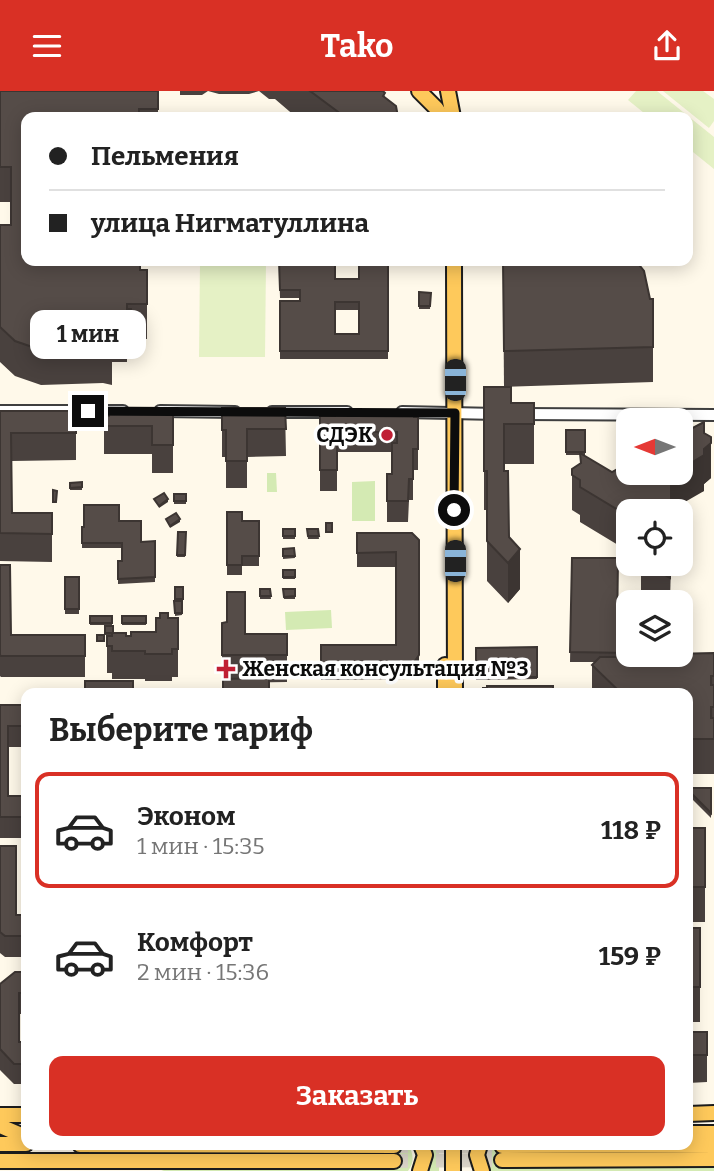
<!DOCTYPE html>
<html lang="ru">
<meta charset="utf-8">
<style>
body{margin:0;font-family:Bitter,serif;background:#f2f2f2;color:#222;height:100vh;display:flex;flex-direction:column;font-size:26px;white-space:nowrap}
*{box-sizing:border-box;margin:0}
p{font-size:23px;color:#767676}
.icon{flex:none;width:38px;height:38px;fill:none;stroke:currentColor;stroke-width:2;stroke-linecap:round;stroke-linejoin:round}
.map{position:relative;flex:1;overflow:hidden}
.side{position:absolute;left:21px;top:597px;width:672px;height:462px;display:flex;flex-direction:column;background:#fff;border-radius:14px;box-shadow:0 4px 18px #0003}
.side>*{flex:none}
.hud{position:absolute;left:21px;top:21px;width:672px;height:154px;border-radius:14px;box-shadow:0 4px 18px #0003;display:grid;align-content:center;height:154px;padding:0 28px;background:#fff}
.needle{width:46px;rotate:270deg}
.fabs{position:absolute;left:616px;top:317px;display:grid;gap:14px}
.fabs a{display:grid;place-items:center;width:77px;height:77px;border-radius:14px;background:#fff;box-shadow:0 4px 18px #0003;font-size:35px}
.end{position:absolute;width:32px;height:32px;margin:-16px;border:9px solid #0c0c0c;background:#fff;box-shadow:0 0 0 4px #fff}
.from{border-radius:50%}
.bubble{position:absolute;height:49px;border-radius:14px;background:#fff;box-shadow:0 4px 18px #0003;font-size:23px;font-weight:700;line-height:49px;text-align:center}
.car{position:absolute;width:21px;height:42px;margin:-21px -10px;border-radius:9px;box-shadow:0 0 5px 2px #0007;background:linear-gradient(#222 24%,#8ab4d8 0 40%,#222 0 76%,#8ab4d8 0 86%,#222 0)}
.hud b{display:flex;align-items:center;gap:24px;height:66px;font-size:26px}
.hud b+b{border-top:2px solid #e0e0e0}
.hud i{width:18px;height:18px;background:#222}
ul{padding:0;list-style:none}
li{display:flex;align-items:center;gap:21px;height:116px;margin:0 14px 10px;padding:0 14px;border:4px solid transparent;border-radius:14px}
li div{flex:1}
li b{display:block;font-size:26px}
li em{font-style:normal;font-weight:700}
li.selected{border-color:#d93025}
li>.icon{width:63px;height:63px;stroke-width:1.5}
h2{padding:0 28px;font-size:32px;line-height:84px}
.primary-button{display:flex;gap:14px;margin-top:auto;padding:14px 28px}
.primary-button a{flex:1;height:80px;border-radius:14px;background:#d93025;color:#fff;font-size:28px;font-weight:700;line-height:80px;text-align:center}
header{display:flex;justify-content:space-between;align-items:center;height:91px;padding:0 28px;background:#d93025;color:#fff;font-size:32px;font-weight:700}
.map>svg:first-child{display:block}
</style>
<header><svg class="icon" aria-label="menu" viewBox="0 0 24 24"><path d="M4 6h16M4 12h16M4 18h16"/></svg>Tako<svg class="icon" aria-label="share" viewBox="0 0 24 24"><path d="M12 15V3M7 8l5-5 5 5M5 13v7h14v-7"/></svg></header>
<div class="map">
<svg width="714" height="1080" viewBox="0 0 714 1080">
<rect width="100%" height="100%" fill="#fff9ea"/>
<g fill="#d4eab3">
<path d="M267,382H276L277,401H267Z"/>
<path d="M375,390V430H352V391Z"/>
<path d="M331,519L332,537L286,539L285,521Z"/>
<path d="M394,1054H409C413,1063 415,1071 408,1080H164L153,1076H394Z"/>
<path d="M426,1054H439V1080H425Z"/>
<path d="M488,1054H502L503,1077L689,1076H714V1080H489L484,1062Z"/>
</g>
<g fill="#e5f1c5">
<path d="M636,0H657L714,46V78L688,57V26H649L628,9Z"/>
<path d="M663,0H703L714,8V30L709,37Z"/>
<path d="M200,170H266L265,266H199Z"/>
</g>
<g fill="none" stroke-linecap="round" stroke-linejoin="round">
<g stroke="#dbd5c9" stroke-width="14" stroke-dasharray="14 7" stroke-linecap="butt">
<path d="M394,1055H502"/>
<path d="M394,1070L502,1069"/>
</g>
<defs>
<g id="minor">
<path d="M0,320H123"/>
<path d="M160,320L235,321"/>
<path d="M272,321H347"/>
<path d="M402,321L498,323"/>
<path d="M521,323L714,324"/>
</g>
<g id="major">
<path d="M419,0L436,17L442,26"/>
<path d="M448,0L453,26"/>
<path d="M454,170L455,602"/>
<path d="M445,602V574"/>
<path d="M688,1023L714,1022"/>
<path d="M0,1024H26"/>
<path d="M0,1035L26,1046"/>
<path d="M688,1042H714"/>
<path d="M0,1053H26"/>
<path d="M80,1054L394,1055"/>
<path d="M480,1054L477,1064L482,1080"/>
<path d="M502,1055L714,1054"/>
<path d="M502,1069L714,1068"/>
<path d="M0,1070H394"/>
<path d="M420,1080L425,1064L421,1054"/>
<path d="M453,1080V1054"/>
</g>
</defs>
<use href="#minor" stroke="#3f3f3f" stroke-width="14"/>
<use href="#major" stroke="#1d1d1d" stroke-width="18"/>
<use href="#minor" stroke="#fff" stroke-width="10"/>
<use href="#major" stroke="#fec95b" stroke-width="14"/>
</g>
<g fill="#49413e" fill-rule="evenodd">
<path d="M0,0H158V26H26V170L147,179V248H131V261L127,265V271H112V294L103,292L41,294L15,285L0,271V134H11V111H0Z"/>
<path d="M180,0H383L385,6L398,26H296L275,8H269L259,0L249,3H219L208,0L202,4H180Z"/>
<path d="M279,170L335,188H359L388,170V268H280V210H300V207H280ZM335,219H359V243H335Z"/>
<path d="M503,170L653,208V291L504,296Z"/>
<path d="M419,201L431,202L430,218H419Z"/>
<path d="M484,296L511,312H534V373H504L509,446L520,498L508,512L487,490V419H484Z"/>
<path d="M222,317H285L286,365L247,366V397H226V366H222Z"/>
<path d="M173,318V382H152V363H104V325Z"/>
<path d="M0,320H76V369L12,370V422H52V471L0,470Z"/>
<path d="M320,325L418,326V379H413V409H409L408,431H387V383H392V361H337V400H320Z"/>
<path d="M566,339H585V364H582L612,381L704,342L711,387L704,393V400L628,420V460L580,431V424L572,419V378L580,373V364H566Z"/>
<path d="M82,391V399H70V392Z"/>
<rect x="174" y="403" width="12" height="10"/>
<path d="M227,421L242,430H259V475H242V484H227Z"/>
<path d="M119,430L141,451L155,450V491L118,493V470H122V457H82V436Z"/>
<rect x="283" y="438" width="12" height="10"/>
<path d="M307,438H318L319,448H308Z"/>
<path d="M178,441H186L185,466H177Z"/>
<path d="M357,442H412L419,579L412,588L321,589V554H396V476H357Z"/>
<path d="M294,457L295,467L283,468V458Z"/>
<path d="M572,467L628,564L714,562V683H688V602H592V574L595,571H570Z"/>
<path d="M641,472H671L670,511H651L641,505Z"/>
<path d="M0,474L11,544H85V586H1L0,585Z"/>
<rect x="283" y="479" width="12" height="9"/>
<rect x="65" y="486" width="14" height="37"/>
<path d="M175,496H183L182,524L175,525Z"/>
<path d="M260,498H270L271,508H260Z"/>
<path d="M283,498H295V508H284Z"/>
<rect x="90" y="525" width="22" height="9"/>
<rect x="122" y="525" width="24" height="9"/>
<path d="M168,527H178V586H172V590H145V588H112V582H107V545H112V544H105V535L113,542L126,545H131L156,541Z"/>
<path d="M222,532L245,543H287V591L222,592Z"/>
<path d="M537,556V588L476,589V557Z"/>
<path d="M0,614H26V656H8V705H26V747H0Z"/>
<path d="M688,697H711V727L688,704Z"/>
<path d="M688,737H705V831H690V797H688Z"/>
<path d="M0,755L16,824H26V866H5L0,862Z"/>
<rect x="688" y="837" width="12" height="94"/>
<path d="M26,881V923H19V951H26V993H14L0,979V893Z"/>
<path d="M688,941H707V991L688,992Z"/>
</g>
<g fill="#3c3532">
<path d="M131,225V261L127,265V230Z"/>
<path d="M711,352V387L704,393V400L671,419V384L675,382H681V378Z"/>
<path d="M168,408V411L159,417V415Z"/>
<path d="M180,428V431L170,437V435Z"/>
<path d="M520,458V498L508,512V472Z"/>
<path d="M419,564V579L412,588V574Z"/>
</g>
<g fill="#554c48" stroke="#3c3532" stroke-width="2" fill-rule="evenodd">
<path d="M0,0H158V18H139V26H26V170H140V179H147V213H127V218H131V225L127,230V236H112V259L103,257L41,259L15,250L0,236V134H11V76H0Z"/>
<path d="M310,0H383L385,2L383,5L396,15L398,26H345Z"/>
<path d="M279,170H335V188H359V170H388V260H280V210H300V199H280ZM335,211H359V243H335Z"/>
<path d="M503,170H636L644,180L650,208H653V256L504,260Z"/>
<path d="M419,201L431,202L430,215H419Z"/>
<path d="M484,296H511V312H534V333H504V380H508L509,446L520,458L508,472L487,450V380H484Z"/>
<path d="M222,317H285L286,338H247V370H226V339H222Z"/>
<path d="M109,318H173V354H152V335H104V325H109Z"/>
<path d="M335,319H414V326H418V358H413V388H409L408,410H387V383H392V352H397V341H337V379H320V325H335Z"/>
<path d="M0,320H76V342H11L12,422H52V443L0,442Z"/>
<path d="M704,331V342L711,346V352L704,358V364L681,378V343Z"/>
<rect x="566" y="339" width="19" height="22"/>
<path d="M580,362L612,381L628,372V382H675L671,384V420H628V425L580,396V389L572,384V378L581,372Z"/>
<path d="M82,391V396L70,397V392Z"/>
<path d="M53,399L57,400L56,411H53Z"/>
<path d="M164,402L168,408L159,415L154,408Z"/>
<rect x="174" y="403" width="12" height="7"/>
<path d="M84,414H119V430H141V451L155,450V486L118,488V470H122V452H82V436H84Z"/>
<path d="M227,421H242V430H259V465H242V474H227Z"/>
<path d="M176,422L180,428L170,435L166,428Z"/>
<rect x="326" y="432" width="6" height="9"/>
<rect x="283" y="438" width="12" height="7"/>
<path d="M307,438H318L319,445H308Z"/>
<path d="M178,441H186L185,464H177Z"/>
<path d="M357,442H412L419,449V564L412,574H321V554H396V461L357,462Z"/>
<path d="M294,457L295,465H283V458Z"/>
<path d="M572,467H618L617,543H628V562L570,561Z"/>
<path d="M645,472H670V487Z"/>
<path d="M0,474H10L11,544H85V565H1L0,564Z"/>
<rect x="283" y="479" width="12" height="7"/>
<rect x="65" y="486" width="14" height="32"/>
<rect x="175" y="496" width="8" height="12"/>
<path d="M260,498H270L271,505H260Z"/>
<path d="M283,498H295V505L284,506Z"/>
<path d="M227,501H245V543H287V564H222V532L227,531Z"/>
<path d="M174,510H182V522H175Z"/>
<path d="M160,522H168V527H178V558H172V563H145V560H112V555H107V545H112V542H126V545H131V541H156V527H160Z"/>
<rect x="90" y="525" width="22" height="7"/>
<rect x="122" y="525" width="24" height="7"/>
<rect x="105" y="535" width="8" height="7"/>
<rect x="97" y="544" width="7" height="6"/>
<rect x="681" y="554" width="7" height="8"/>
<path d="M537,556V586H476V557Z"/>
<path d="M619,562H628V564L714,562V585H711V594H714V616H711V627H714V648H688V602H621L592,574L600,566H619Z"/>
<path d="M269,587V602H223V588Z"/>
<rect x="85" y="590" width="48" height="12"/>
<path d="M487,595H553V602H483V597H487Z"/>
<path d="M0,614H26V635H8V705H26V726H0Z"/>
<path d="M688,697H711V722L688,699Z"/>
<path d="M688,737H705V796H690V762H688Z"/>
<path d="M0,755H16V824H26V845H5L0,841Z"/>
<rect x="688" y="837" width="12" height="59"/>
<path d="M15,881H26V902H19V951H26V973H14L0,958V893Z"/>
<rect x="688" y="941" width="19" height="23"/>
</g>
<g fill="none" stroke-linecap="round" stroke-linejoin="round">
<path stroke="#0c0c0c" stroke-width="9" d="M88,320L455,322L454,419"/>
</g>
<g fill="#c01f34" stroke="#fff" stroke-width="2.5">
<circle cx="387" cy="344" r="7"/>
<path d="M222.5 567.5h7v7h7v7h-7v7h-7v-7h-7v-7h7z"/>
</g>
<g text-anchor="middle" stroke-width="7" stroke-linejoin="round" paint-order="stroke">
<g font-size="21" font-weight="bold" fill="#0c0c0c" stroke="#fff" text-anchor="end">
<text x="373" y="351">СДЭК</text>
<text x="242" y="585" text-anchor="start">Женская консультация №3</text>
</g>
</g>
</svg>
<div class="fabs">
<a><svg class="needle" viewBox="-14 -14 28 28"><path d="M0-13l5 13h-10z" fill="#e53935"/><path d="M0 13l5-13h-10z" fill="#767676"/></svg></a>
<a><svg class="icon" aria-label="locate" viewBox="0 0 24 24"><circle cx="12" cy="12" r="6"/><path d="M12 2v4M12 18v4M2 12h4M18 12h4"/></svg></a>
<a><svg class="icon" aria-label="layers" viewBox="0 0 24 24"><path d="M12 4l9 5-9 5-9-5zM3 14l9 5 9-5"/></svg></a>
</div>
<i class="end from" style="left:454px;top:419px"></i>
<i class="end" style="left:88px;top:320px"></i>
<div class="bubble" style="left:30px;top:219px;width:116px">1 мин</div>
<i class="car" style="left:455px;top:289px;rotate:0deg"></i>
<i class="car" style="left:455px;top:470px;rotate:0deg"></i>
<div class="hud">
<b><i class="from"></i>Пельмения</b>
<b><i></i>улица Нигматуллина</b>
</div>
<section class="side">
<h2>Выберите тариф</h2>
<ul>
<li class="selected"><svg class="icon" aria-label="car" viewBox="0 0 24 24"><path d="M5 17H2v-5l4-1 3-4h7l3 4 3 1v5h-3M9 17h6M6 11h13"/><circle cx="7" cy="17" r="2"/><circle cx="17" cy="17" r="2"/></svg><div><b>Эконом</b><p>1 мин · 15:35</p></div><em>118 ₽</em></li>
<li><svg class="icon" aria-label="car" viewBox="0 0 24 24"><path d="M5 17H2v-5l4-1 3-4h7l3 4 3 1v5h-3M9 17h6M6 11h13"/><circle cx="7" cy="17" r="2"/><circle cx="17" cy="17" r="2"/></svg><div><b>Комфорт</b><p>2 мин · 15:36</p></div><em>159 ₽</em></li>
</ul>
<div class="primary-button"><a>Заказать</a></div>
</section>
</div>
